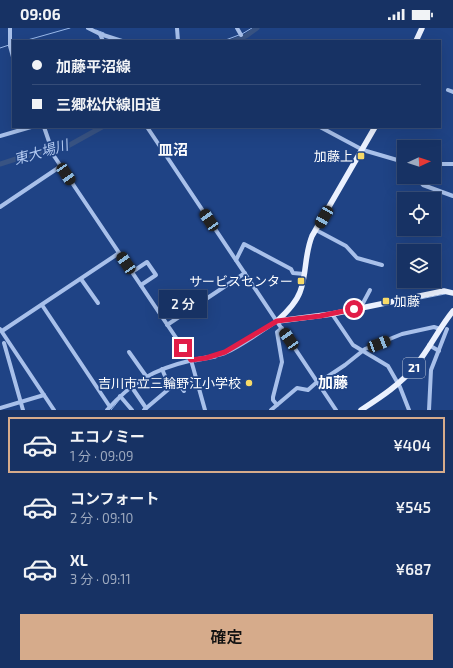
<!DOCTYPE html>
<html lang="ja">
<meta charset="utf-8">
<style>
body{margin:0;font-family:"Exo 2","Noto Sans JP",sans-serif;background:#203a6a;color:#f1f3f6;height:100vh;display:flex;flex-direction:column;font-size:15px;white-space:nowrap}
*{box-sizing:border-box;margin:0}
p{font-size:13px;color:#9eaabf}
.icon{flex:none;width:22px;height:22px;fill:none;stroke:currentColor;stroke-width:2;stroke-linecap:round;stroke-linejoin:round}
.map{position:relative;height:382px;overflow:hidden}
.sheet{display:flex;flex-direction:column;background:#173264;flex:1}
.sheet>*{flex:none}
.hud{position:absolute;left:12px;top:12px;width:429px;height:88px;border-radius:0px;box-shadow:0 4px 16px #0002,0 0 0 1px #364d78;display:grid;align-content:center;height:88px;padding:0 20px;background:#173264}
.needle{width:26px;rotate:87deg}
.fabs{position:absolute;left:397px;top:112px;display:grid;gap:8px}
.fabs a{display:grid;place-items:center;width:44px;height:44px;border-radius:0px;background:#173264;box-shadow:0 4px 16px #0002,0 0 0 1px #364d78;font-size:20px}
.end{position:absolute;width:18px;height:18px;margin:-9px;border:5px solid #e11d48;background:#fff;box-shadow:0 0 0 2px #fff}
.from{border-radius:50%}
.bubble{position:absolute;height:28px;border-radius:0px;background:#173264;box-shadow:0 4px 16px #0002,0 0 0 1px #364d78;font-size:13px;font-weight:600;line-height:28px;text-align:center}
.car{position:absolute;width:12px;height:24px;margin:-12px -6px;border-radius:5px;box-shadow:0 0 3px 1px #0007;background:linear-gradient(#222 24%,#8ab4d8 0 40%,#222 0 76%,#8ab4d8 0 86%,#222 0)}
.hud b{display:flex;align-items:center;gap:14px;height:38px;font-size:15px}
.hud b+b{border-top:1px solid #364d78}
.hud i{width:10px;height:10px;background:#f1f3f6}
ul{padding:7px 0 0;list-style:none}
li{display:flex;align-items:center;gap:12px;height:56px;margin:0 8px 6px;padding:0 12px;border:2px solid transparent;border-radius:0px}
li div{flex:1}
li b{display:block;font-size:15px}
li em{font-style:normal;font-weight:600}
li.current{border-color:#d6ab8b}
li>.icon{width:36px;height:36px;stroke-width:1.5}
.action{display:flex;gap:8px;margin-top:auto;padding:8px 20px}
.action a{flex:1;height:46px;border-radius:0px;background:#d6ab8b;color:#111;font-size:16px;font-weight:600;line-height:46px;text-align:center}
.status{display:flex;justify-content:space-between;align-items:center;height:28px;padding:0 20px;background:#173264;direction:ltr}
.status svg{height:11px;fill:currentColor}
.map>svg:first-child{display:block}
</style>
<div class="status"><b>09:06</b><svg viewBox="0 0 49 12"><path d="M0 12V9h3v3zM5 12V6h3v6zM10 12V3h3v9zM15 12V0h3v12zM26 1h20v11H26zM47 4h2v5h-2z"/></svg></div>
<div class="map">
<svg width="453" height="382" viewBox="0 0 453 382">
<rect width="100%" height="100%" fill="#1f4385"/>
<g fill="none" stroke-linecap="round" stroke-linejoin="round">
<g stroke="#9bbaeb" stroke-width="1">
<path d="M96,2L104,5"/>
<path d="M242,6L252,0"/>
<path d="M24,13L70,0"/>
<path d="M223,13L239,7"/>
<path d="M0,20L9,17"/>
<path d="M405,274L445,266"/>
<path d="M195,334L216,330"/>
<path d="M111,382L120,371"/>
</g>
<g stroke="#385383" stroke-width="5">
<path d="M233,13L246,8L257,0"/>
<path d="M0,136L22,129L66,119L102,99"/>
</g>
<g stroke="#a8c0ea" stroke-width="4">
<path d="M10,0V18L13,29"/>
<path d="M88,0L100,6L122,13"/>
<path d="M177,0L178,13"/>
<path d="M237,0L241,7"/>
<path d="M100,6L103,13"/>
<path d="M448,62L453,64"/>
<path d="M44,99L54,128L191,332L205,382"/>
<path d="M147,99L336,382"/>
<path d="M320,99L363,122L404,134"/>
<path d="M0,108L31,99"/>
<path d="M434,136H453"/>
<path d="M416,149L423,157L453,168"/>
<path d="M0,179L61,138"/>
<path d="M316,202L346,218L357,230L382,237"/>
<path d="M236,232L244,216L291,241L293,245L304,246"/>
<path d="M132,244L147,234L156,247L141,257"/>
<path d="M81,251L98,275"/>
<path d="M354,273L362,277"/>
<path d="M42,277L110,379"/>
<path d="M362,279V277L370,262"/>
<path d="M160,286L174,276L182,287"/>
<path d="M332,286L353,317L388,338L400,359L409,382"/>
<path d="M167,297L245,245"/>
<path d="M0,301L54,382"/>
<path d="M2,303L119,225"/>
<path d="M4,315L23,382"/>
<path d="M429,317L439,323"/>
<path d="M129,324L146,348"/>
<path d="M162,341L170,360"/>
<path d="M318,355L345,337L365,321L402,306L434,299L440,301"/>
<path d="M131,358L146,380"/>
<path d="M120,368L132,382"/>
<path d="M277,377L273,372V369L282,334L277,304L282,300"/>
<path d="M0,380L44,367"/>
<path d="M107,382C131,355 154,341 189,333C201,330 213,329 225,325C243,317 260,304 277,293"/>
<path d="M144,382L170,360L179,356L184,363"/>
<path d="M271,382L297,360L308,362L317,354"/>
<path d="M429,382L431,342L447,301"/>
</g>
<g stroke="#ebf1fe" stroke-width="5.5">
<path d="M416,13L422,0"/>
<path d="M277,293C286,285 296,275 300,264C307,246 304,228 312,208L375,99"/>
<path d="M278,293L332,286L444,263L453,265"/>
<path d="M361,382C381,369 401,356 416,337C430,320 439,300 453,283"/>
</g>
</g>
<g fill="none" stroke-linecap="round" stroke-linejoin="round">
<path stroke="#e11d48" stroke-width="5" d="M183,320L191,332L206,330L225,324L277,293L320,288L354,281"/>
</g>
<g fill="#f7da68" stroke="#1f4385" stroke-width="1.5">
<rect x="357" y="124" width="8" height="8" rx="2"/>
<rect x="297" y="249" width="8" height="8" rx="2"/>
<rect x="382" y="269" width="8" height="8" rx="2"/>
<circle cx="249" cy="355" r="4"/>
</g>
<g text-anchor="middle" stroke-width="3.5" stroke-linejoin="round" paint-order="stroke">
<rect fill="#1f4385" stroke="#bcc7da" stroke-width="1" x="403" y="330" width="22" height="20" rx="3"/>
<g font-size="12" font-weight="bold" fill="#fff">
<text x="414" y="344">21</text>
</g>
<g font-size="13" fill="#fff" stroke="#1f4385" text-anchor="end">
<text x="353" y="133">加藤上</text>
<text x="293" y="258">サービスセンター</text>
<text x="394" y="278" text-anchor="start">加藤</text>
<text x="241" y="360">吉川市立三輪野江小学校</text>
</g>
<g font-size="14" font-style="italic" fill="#b3caf1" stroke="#1f4385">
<text transform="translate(41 124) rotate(-16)" y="5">東大場川</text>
</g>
<g font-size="15" font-weight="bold" fill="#fff" stroke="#1f4385">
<text x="173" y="127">皿沼</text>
<text x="333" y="360">加藤</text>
</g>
</g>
</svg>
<div class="fabs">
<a><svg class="needle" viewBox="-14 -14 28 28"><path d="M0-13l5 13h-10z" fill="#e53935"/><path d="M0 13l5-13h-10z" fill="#9eaabf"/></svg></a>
<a><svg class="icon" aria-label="locate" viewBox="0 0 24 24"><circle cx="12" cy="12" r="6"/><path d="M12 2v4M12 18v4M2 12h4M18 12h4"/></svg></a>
<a><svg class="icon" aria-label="layers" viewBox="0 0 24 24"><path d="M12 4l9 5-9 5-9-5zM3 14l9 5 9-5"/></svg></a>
</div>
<i class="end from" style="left:354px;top:281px"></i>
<i class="end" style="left:183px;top:320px"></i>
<div class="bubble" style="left:159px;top:262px;width:48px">2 分</div>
<i class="car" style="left:66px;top:146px;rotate:146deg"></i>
<i class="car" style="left:324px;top:189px;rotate:210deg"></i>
<i class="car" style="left:209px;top:192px;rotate:326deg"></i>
<i class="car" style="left:126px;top:235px;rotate:326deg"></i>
<i class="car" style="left:289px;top:311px;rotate:326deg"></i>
<i class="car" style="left:379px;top:316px;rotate:69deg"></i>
<div class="hud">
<b><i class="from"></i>加藤平沼線</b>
<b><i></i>三郷松伏線旧道</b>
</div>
</div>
<section class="sheet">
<ul>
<li class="current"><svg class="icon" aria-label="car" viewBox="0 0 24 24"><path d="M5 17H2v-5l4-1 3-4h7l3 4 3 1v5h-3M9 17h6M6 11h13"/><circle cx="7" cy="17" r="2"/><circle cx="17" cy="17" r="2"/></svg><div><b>エコノミー</b><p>1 分 · 09:09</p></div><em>¥404</em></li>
<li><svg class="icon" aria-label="car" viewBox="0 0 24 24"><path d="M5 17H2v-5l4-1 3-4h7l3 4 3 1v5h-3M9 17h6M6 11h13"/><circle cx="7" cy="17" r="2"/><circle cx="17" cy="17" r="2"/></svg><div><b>コンフォート</b><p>2 分 · 09:10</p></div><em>¥545</em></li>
<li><svg class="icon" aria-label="car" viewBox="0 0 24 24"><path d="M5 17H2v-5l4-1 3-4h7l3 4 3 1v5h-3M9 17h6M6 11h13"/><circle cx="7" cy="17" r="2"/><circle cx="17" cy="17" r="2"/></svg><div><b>XL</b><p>3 分 · 09:11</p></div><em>¥687</em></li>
</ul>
<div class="action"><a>確定</a></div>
</section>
